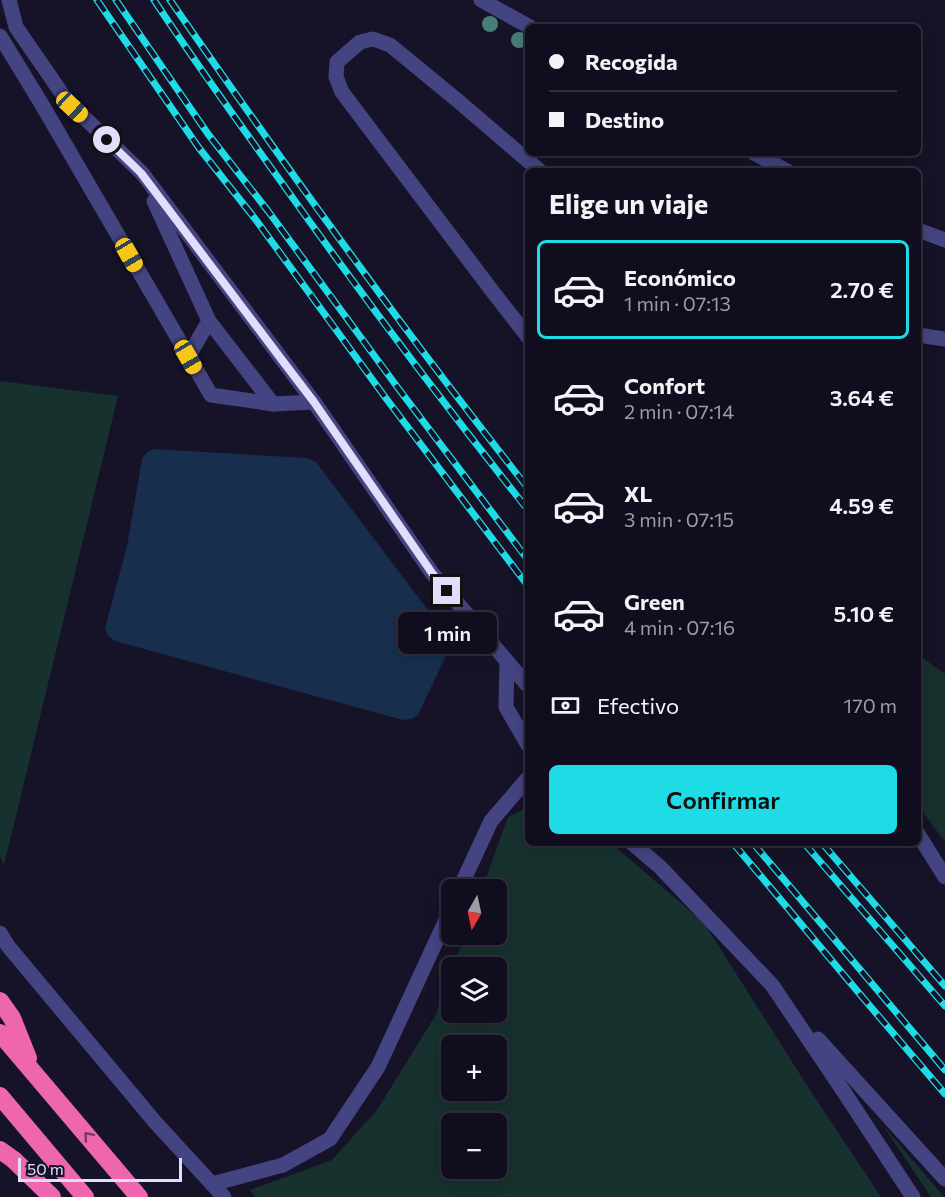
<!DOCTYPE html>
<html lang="es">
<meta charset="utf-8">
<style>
body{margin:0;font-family:Commissioner,sans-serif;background:#1e1c2b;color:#f1f3f6;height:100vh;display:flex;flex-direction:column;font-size:22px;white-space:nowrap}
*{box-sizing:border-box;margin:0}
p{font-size:20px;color:#9c9ca4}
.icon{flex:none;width:33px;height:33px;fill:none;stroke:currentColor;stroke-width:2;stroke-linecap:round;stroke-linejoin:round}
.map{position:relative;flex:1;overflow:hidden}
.panel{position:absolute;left:525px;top:168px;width:396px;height:678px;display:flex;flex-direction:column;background:#100e1e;border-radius:9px;box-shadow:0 3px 15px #0003,0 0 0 2px #302e3c}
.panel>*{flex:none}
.hud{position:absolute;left:525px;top:24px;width:396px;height:132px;border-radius:9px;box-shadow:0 3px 15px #0003,0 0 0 2px #302e3c;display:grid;align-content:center;height:132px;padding:0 24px;background:#100e1e}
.needle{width:39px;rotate:189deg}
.tools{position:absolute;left:441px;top:879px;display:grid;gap:12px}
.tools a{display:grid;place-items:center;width:66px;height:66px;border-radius:9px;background:#100e1e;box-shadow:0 3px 15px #0003,0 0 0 2px #302e3c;font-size:30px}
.scale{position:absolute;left:18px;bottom:15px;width:164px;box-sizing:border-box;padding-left:6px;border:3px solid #e0defb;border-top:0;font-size:16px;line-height:21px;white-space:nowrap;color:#e0defb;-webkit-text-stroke:4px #161328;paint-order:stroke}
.end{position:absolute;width:27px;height:27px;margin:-14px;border:8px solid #e0defb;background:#111;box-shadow:0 0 0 3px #111}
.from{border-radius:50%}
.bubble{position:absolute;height:42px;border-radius:9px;background:#100e1e;box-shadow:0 3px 15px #0003,0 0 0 2px #302e3c;font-size:20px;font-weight:600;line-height:42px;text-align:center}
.car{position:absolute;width:18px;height:36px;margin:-18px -9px;border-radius:8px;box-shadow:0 0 4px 2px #0007;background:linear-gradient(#f5c518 24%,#345 0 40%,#f5c518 0 76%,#345 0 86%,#f5c518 0)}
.hud b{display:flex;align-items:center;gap:21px;height:57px;font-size:22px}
.hud b+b{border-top:2px solid #302e3c}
.hud i{width:15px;height:15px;background:#f1f3f6}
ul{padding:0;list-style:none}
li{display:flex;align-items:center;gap:18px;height:99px;margin:0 12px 9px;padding:0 12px;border:3px solid transparent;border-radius:9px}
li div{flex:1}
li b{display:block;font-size:22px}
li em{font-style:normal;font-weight:600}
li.selected{border-color:#1fdbe6}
li>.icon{width:54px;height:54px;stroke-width:1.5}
h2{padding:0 24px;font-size:27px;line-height:72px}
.pay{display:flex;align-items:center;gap:15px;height:66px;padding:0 24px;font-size:22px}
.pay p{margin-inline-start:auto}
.action{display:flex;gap:12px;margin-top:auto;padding:12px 24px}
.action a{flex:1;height:69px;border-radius:9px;background:#1fdbe6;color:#111;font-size:24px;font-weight:600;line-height:69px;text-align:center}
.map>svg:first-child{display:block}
</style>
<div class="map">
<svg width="945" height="1197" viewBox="0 0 945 1197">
<rect width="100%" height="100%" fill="#161328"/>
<g fill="#17312f" fill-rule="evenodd">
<path d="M0,381L118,396L4,865L0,856Z"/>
<path d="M918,655L945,674V842L918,805Z"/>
<path d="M528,807V843H611L704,923L810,1090L881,1197H255L250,1190L332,1160L377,1110L435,1016L451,971L452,1012H496V968L453,967L465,935L496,934V890L482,889L508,817ZM452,1046H496V1090H452ZM452,1124H496V1168H452Z"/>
<path d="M882,1124L944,1197H931Z"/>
</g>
<path fill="#172e4d" d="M153,449L307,458L316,462L449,638L450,647L418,715L412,719L403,720L115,641L108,636L105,628L127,546L142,459L147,452Z"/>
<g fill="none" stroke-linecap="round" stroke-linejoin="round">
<g stroke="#444482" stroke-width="15">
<path d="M9,0L16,27L67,101L142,173L314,402L432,573L528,686"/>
<path d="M481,0L530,27"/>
<path d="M0,36L41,103L211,395L273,404L314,402"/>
<path d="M754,153L787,171"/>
<path d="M154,201L209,321L188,357"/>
<path d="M918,230L945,240"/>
<path d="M209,321L273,404"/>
<path d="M918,335L945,339"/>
<path d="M528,337L493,292L342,92L336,77L337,62L360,42L373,39L390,45L457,100L540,171"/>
<path d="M507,662L506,707L528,745"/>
<path d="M918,834L945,877"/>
<path d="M632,843L660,867L772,985L842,1089L913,1197"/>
<path d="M459,890L491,821L528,778"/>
<path d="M0,933L8,946L155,1122L224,1197"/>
<path d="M818,1039L945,1179"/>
<path d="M212,1184L283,1165L330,1139L378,1067L452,907"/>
</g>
<g stroke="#ee66ad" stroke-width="18">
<path d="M0,1001L12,1018L28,1058"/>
<path d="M0,1033L139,1197"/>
<path d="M0,1096L85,1197"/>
<path d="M0,1150L14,1160L52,1197"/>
</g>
<defs>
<g id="rail">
<path d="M97,0L199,148L256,220L385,397L528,586"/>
<path d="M116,0L208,134L268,211L398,388L528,560"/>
<path d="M154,0C195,62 238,122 282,183C361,294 443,403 528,510"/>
<path d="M170,0C285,166 403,330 528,488"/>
<path d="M733,843L864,999L945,1094"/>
<path d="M753,843L945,1070"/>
<path d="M804,843L945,1006"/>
<path d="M822,843L945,986"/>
</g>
</defs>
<use href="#rail" stroke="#1fdbe6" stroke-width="7"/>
<use href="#rail" stroke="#161328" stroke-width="4.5" stroke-dasharray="14" stroke-linecap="butt"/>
</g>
<g fill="#487e77">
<circle cx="490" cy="24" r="8"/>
<circle cx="519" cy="40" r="8"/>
</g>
<defs><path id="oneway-chevron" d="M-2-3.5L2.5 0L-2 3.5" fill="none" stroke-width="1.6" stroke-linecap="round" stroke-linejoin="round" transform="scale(1.5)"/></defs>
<use stroke="#773864" href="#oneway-chevron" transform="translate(88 1136) rotate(-130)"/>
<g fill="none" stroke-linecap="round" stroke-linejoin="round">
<path stroke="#e0defb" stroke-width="8" d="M107,140L141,173L285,364L314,402L432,573L447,591"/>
</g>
</svg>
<div class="tools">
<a><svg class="needle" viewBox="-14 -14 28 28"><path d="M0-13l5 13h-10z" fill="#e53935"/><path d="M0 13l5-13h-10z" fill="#9c9ca4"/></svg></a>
<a><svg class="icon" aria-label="layers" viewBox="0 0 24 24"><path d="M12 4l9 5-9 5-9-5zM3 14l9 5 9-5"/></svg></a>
<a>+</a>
<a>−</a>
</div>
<div class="scale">50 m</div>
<i class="end from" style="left:107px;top:140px"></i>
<i class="end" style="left:447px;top:591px"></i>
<div class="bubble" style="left:398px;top:612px;width:99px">1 min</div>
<i class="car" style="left:72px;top:107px;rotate:133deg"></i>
<i class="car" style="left:129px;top:255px;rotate:150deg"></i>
<i class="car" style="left:188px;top:357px;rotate:150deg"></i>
<div class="hud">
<b><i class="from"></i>Recogida</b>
<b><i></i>Destino</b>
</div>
<section class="panel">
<h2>Elige un viaje</h2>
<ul>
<li class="selected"><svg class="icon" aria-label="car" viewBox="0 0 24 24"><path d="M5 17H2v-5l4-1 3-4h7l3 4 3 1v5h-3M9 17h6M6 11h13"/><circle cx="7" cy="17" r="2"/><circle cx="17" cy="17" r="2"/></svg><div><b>Económico</b><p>1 min · 07:13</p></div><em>2.70 €</em></li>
<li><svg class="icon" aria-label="car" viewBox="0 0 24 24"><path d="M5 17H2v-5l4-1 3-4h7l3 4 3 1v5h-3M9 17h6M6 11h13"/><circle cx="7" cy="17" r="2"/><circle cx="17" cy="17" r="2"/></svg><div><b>Confort</b><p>2 min · 07:14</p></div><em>3.64 €</em></li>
<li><svg class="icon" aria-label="car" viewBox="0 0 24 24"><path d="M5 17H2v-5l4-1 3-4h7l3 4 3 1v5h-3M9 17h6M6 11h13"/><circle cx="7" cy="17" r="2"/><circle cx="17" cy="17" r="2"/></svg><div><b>XL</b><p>3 min · 07:15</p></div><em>4.59 €</em></li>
<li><svg class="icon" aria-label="car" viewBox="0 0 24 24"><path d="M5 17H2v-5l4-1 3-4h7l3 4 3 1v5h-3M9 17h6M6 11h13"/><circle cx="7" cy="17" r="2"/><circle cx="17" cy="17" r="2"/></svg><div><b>Green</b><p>4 min · 07:16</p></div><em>5.10 €</em></li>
</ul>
<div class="pay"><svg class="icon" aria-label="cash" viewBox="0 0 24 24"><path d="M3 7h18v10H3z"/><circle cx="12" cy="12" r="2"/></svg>Efectivo<p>170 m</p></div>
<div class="action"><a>Confirmar</a></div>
</section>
</div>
